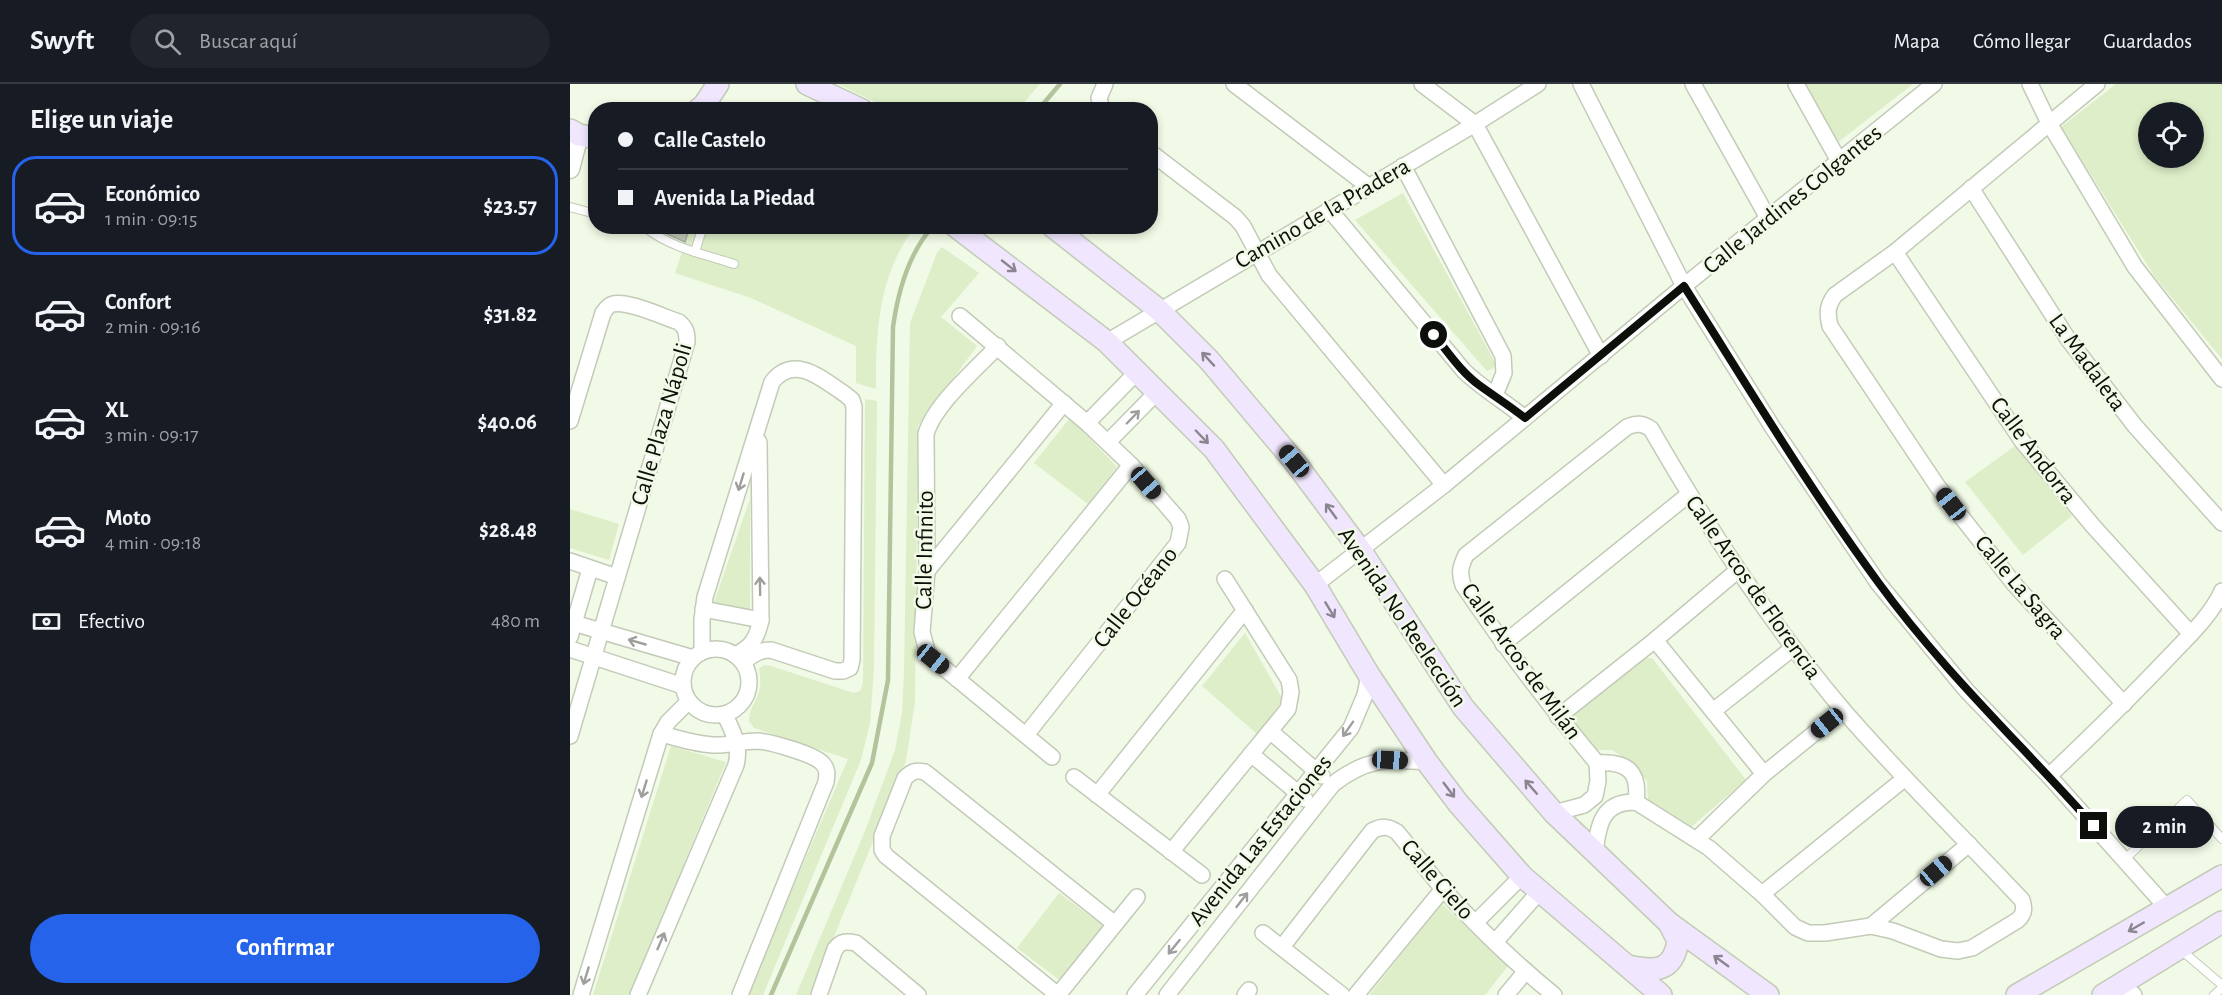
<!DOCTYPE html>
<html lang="es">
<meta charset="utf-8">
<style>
body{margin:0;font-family:"Alegreya Sans",sans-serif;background:#20242c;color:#f1f3f6;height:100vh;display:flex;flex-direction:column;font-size:22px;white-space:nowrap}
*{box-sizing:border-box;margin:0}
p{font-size:20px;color:#9ea1a6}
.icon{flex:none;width:33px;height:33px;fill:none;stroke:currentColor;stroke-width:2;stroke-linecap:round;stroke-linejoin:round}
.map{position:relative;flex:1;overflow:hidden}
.panel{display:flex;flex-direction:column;background:#171b24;width:570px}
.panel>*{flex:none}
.banner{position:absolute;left:18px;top:18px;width:570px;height:132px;border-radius:24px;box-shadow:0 3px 9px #0003;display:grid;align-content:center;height:132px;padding:0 30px;background:#171b24}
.buttons{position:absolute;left:1568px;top:18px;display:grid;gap:12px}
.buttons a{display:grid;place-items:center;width:66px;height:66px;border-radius:50%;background:#171b24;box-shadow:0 3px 9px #0003;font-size:30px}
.end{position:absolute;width:27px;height:27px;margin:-14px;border:8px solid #0d100a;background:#fff;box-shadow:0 0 0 3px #fff}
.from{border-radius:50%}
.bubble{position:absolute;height:42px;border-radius:21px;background:#171b24;box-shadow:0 3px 9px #0003;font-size:20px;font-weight:600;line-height:42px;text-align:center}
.car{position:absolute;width:18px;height:36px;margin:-18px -9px;border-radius:8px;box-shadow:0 0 4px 2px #0007;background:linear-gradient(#222 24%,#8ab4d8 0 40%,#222 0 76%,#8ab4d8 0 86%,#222 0)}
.banner b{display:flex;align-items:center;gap:21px;height:57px;font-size:22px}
.banner b+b{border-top:2px solid #363941}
.banner i{width:15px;height:15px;background:#f1f3f6}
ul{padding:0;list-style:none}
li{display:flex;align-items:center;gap:18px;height:99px;margin:0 12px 9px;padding:0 18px;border:3px solid transparent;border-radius:24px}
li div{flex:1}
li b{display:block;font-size:22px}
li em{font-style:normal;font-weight:600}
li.selected{border-color:#2563eb}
li>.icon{width:54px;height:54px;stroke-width:1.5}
h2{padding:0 30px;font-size:27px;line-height:72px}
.pay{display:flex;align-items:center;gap:15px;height:66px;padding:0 30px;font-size:22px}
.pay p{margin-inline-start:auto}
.button{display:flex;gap:12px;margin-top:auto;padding:12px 30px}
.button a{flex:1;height:69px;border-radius:36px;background:#2563eb;color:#fff;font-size:24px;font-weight:600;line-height:69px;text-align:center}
header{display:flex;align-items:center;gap:36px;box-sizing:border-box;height:84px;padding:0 30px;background:#171b24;border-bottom:2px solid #363941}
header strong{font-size:28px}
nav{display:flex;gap:33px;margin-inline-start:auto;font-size:21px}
.search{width:420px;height:54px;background:#20242c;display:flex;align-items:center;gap:15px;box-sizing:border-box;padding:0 21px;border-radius:33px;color:#9ea1a6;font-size:22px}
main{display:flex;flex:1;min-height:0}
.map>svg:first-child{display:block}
</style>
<header>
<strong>Swyft</strong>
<div class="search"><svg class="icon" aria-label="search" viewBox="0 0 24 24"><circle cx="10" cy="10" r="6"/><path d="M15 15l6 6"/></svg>Buscar aquí</div>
<nav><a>Mapa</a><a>Cómo llegar</a><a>Guardados</a></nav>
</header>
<main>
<section class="panel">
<h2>Elige un viaje</h2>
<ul>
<li class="selected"><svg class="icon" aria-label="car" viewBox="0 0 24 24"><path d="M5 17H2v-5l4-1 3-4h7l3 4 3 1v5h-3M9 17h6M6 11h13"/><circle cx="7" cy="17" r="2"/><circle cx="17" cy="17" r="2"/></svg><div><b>Económico</b><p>1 min · 09:15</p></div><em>$23.57</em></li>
<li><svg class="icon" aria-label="car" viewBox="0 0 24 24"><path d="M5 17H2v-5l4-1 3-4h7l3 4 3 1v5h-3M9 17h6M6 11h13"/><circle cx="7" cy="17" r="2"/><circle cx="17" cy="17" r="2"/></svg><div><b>Confort</b><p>2 min · 09:16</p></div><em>$31.82</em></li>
<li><svg class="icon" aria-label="car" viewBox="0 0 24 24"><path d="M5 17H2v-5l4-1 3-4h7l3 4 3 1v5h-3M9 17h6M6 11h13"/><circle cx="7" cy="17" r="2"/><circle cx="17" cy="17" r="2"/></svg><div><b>XL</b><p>3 min · 09:17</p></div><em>$40.06</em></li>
<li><svg class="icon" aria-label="car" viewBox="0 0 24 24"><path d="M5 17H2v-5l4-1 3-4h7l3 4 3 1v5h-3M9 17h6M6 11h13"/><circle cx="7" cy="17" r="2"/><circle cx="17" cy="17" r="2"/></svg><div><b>Moto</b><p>4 min · 09:18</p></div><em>$28.48</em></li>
</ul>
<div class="pay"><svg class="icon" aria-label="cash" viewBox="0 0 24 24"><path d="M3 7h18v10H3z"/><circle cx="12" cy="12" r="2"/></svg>Efectivo<p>480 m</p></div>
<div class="button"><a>Confirmar</a></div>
</section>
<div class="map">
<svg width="1652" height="911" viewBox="0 0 1652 911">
<rect width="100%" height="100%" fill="#f1fae6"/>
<g fill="#ddeec8" fill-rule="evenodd">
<path d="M268,0H470L448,25H319Z"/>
<path d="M1236,0H1343L1267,59Z"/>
<path d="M1546,0H1652V275L1585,193L1491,43ZM1578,28H1623V74H1578Z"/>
<path d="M833,109L927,282L917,287L785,136Z"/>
<path d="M120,143H345C308,191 306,247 306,305L286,299V262L181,214L105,189Z"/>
<path d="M372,163L409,189L371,233L407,262L348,342L345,617L336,677L240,911H226L295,747L325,666L332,629L334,589L340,239L367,169Z"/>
<path d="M295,315L307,317L304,585L300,639L291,676L193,911H177L278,675L184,644L179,637C180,616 195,614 189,585L194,581L201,582L284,609L290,607L293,599Z"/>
<path d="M500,334L547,383L518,420L464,379Z"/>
<path d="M1445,362L1502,432L1453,471L1395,398Z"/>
<path d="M180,415V527L143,521Z"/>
<path d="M0,425L49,440L39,476L0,464Z"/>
<path d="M675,549L713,616L687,650L632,602Z"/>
<path d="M1082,574L1176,696L1121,743L1091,723L1078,719L1077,697L1059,677L1042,666H1023L999,634L1071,575Z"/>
<path d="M101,662L156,678L60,911H23Z"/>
<path d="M489,809L534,842L492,898L447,864Z"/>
<path d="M872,820L938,882L915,911H799Z"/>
</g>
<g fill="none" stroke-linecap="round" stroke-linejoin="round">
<g stroke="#b3c49c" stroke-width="4.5">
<path d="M468,26L490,0"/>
<path d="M201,911L302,679L318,596L323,243C328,207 338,170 363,142"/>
</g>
</g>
<path fill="#c1cab7" stroke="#a7af9d" stroke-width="1.5" d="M97,142H120L115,158L95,149Z"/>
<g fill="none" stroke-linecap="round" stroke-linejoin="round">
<defs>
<g id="service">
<path d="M0,123L26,130"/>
<path d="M171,142L175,144"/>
<path d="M76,144C101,164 134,170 164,180"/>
<path d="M125,168L133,142"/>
<path d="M1554,776L1617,716L1652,755"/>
<path d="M1610,865L1652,901"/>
<path d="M1644,911L1652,904"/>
</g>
<g id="minor">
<path d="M664,0L798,102"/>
<path d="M852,0L905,40L1031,272"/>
<path d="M1011,0L1114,202L1203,344L1308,499L1396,606L1479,692L1598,825"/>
<path d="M1123,0L1198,134"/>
<path d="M1226,0L1269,77"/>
<path d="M1460,0L1479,39L1565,183L1652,295"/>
<path d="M1527,0L1325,168L1265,211C1257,222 1257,229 1260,242L1368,403L1445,501L1554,620"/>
<path d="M532,26L529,14L535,0"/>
<path d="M580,68L665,133L673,142L699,191L874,401"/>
<path d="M833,82L933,272L934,289L925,311"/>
<path d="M1401,104L1498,255L1565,342L1652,439"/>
<path d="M759,125L894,287C913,305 935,318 955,334"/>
<path d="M1325,168L1452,357L1523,442L1621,550"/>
<path d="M390,232L517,339L561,381L608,435L611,443L608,459L456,651"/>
<path d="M537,258L905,40L968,0"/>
<path d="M428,262C406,285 364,321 356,350L357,487L352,548L357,567L363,575L482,673"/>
<path d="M0,337L33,229C36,225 38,221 43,220C58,216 93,233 109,238C116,244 117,249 117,258L0,652"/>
<path d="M517,339L567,288"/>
<path d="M538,358L588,307"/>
<path d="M0,477L47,493"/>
<path d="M357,487L494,319"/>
<path d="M745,501L874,401L1114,202L1364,0"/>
<path d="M133,525L191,536"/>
<path d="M0,538L123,574"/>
<path d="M0,553L20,485"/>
<path d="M1085,556L1194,690"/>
<path d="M933,560L1118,411"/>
<circle cx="146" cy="598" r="33"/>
<path d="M0,565L113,602"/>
<path d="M132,568V536L135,513L202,298C225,269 253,296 276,311L282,316L284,323L282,576L280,584L273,587H265L201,566C188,566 183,571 173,578"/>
<path d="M165,571C182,563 187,554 191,536L189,358"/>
<path d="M387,595L561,381"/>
<path d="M1143,627L1223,564"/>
<path d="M988,633L1085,556L1167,487"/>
<path d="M700,647L752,692"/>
<path d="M91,650C108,654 128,661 146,661C160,661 173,657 188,657C200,658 245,670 253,680C258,686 257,691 256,698L170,911"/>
<path d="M681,670L735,715"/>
<path d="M1027,679C1058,677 1070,688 1066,718"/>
<path d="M1479,692C1519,654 1559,615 1597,575C1616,555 1641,532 1652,507"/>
<path d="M504,693L632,791"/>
<path d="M527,711L675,526"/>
<path d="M984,729L1014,721L1025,712L1028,697L1027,679"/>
<path d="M1127,755L1194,690L1273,626"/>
<path d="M601,768L718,625L721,608L719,596L655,495"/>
<path d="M1025,769C1028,741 1032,717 1066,718L1139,764L1192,810L1225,843L1238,849H1255L1301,842L1323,847L1371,865L1388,867L1402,864L1448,836C1454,830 1455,825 1452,816C1393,753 1331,693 1274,627C1200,540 1138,444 1081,345C1072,339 1067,339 1057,343L896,471C890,483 889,489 893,501C935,563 979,622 1027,679"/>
<path d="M1192,810L1334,695"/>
<path d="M905,839L952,792"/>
<path d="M1301,842L1399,760"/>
<path d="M693,849L772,911"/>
<path d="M925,858L969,808"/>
<path d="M712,863L802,747C812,742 818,742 827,748C843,767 857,787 874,806C908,844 945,879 984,911"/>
<path d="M1551,901L1564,911"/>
<path d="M11,911L91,650L98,638L119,617"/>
<path d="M68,911L166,681C171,661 163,649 155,631"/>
<path d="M249,911L265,865C271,857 276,857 286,859L348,911"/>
<path d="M488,911L316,772L312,766V752L335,694C342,687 346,686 355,688L545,840"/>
<path d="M488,911L567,813"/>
<path d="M565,911L781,644L795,611L799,591"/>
<path d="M597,911L763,700C797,674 815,675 857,678"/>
<path d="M675,911L679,906"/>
<path d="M786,911L873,805"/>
<path d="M936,911L956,887"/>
</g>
<path id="tertiary" d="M0,85L9,51"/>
<g id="secondary">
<path d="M237,0L292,26"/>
<path d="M128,26L134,21L148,0"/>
<path d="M0,46L9,51L26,54"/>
<path d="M385,142L537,258L644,365L745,501L799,591L857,678L888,719L952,792L1091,911"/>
<path d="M482,142L589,226L639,276L724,377L791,467L893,623L984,729L1099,839L1198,911"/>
<path d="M1058,882C1085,888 1103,888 1108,857L1099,839"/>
<path d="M1447,911L1652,792"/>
<path d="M1533,911L1652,838"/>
</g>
</defs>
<use href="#service" stroke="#c3cbb8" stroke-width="10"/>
<use href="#minor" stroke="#c3cbb8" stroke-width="18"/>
<use href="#tertiary" stroke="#c3cbb8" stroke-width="21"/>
<use href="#secondary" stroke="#c3cbb8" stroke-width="24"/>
<use href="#service" stroke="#fff" stroke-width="8"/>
<use href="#minor" stroke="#fff" stroke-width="15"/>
<use href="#tertiary" stroke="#fff" stroke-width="18"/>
<use href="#secondary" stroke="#f0e6fe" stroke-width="21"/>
</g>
<defs><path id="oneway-shaft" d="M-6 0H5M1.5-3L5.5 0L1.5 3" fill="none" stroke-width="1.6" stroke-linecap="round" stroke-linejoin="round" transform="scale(1.5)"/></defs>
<g stroke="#8a8690">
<use href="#oneway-shaft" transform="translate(439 182) rotate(38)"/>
<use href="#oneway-shaft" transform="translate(638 275) rotate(-133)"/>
<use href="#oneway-shaft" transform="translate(632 353) rotate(46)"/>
<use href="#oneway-shaft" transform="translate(761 427) rotate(-126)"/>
<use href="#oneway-shaft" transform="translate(760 526) rotate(59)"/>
<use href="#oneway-shaft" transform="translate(961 703) rotate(-131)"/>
<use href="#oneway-shaft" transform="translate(879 706) rotate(53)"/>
<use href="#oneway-shaft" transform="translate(1566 843) rotate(150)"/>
<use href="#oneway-shaft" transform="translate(1151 877) rotate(-144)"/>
</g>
<g stroke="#9e9f9d">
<use href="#oneway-shaft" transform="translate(563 333) rotate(-46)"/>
<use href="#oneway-shaft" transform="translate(171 398) rotate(107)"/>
<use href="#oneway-shaft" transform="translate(190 502) rotate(-91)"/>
<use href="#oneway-shaft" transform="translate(67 558) rotate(-164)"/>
<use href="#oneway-shaft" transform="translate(778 645) rotate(125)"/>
<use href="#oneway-shaft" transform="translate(74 705) rotate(107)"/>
<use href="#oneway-shaft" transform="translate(672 816) rotate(-52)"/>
<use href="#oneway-shaft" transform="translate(91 857) rotate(-67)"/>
<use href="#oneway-shaft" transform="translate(604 863) rotate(129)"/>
<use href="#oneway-shaft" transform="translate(16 892) rotate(107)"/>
</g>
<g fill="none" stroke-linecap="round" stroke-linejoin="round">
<path stroke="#0d100a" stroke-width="8" d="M864,251C878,268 891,288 909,301C924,312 940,322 955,334L1114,202C1177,301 1238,403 1308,498C1372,586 1452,661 1524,742"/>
</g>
<g text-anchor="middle" stroke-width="5" stroke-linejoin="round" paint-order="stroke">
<g font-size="24" fill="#0d100a" stroke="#f1fae6">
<text transform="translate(1222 115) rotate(-39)" y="8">Calle Jardines Colgantes</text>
<text transform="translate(752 129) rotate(-30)" y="8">Camino de la Pradera</text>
<text transform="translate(1518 278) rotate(54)" y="8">La Madaleta</text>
<text transform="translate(91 340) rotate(-74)" y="8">Calle Plaza Nápoli</text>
<text transform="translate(1464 366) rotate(53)" y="8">Calle Andorra</text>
<text transform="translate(354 466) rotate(-89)" y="8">Calle Infinito</text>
<text transform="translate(1184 503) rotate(55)" y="8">Calle Arcos de Florencia</text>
<text transform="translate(1451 503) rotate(50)" y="8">Calle La Sagra</text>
<text transform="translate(565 513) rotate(-52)" y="8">Calle Océano</text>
<text transform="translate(833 533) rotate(56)" y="8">Avenida No Reelección</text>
<text transform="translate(952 577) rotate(54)" y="8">Calle Arcos de Milán</text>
<text transform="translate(690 756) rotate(-51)" y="8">Avenida Las Estaciones</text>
<text transform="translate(868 795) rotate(49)" y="8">Calle Cielo</text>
</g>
</g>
</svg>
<div class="buttons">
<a><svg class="icon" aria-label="locate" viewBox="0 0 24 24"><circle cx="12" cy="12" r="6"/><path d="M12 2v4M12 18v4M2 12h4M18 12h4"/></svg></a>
</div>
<i class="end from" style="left:864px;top:251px"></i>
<i class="end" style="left:1524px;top:742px"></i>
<div class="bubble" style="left:1545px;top:722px;width:99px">2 min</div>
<i class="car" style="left:724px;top:377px;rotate:320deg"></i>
<i class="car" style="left:576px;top:399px;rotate:139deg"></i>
<i class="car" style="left:1381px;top:420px;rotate:322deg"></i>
<i class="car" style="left:363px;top:575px;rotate:129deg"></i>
<i class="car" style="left:1257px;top:639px;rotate:231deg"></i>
<i class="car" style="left:820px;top:676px;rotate:93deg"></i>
<i class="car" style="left:1366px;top:787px;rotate:50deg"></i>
<div class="banner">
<b><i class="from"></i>Calle Castelo</b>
<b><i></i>Avenida La Piedad</b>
</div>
</div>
</main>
